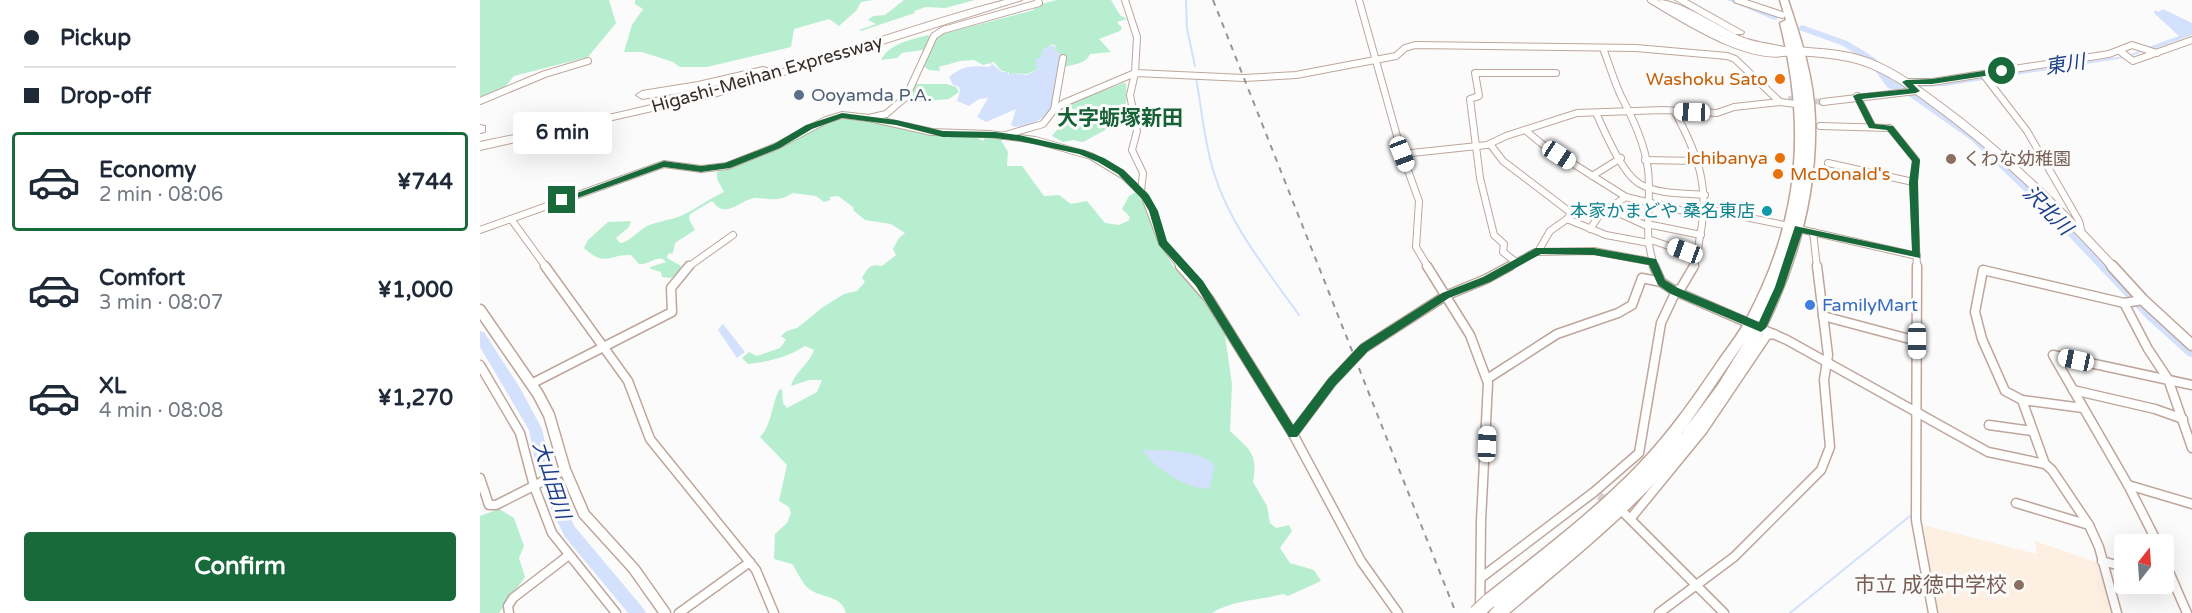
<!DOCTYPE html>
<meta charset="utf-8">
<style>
body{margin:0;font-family:"Varela Round","Noto Sans JP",sans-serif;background:#f2f2f3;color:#1f2937;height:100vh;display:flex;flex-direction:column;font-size:22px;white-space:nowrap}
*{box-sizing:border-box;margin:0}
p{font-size:20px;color:#747a83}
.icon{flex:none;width:33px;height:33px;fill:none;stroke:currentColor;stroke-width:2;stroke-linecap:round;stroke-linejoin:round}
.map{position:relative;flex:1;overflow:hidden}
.sheet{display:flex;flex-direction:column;background:#fff;width:480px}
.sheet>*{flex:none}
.banner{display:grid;align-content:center;height:132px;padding:0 24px;background:#fff}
.needle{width:39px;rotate:17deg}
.controls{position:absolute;left:1634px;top:534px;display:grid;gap:12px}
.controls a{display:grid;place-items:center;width:60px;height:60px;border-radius:6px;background:#fff;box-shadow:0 6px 24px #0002;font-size:30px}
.end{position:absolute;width:27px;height:27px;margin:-14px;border:8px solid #186a3b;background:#fff;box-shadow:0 0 0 3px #fff}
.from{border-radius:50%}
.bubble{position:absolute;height:42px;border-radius:6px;background:#fff;box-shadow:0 6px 24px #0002;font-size:20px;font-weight:700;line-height:42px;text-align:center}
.car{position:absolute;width:18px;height:36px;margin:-18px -9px;border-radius:8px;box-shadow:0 0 4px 2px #0007;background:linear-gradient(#fff 24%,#345 0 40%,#fff 0 76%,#345 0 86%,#fff 0)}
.banner b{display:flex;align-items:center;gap:21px;height:57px;font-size:22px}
.banner b+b{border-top:2px solid #e0e1e3}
.banner i{width:15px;height:15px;background:#1f2937}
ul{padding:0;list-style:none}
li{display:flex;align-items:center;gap:18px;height:99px;margin:0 12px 9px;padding:0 12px;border:3px solid transparent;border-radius:6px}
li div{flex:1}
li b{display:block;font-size:22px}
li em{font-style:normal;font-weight:700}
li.on{border-color:#186a3b}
li>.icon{width:54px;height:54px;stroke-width:1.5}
.action{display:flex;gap:12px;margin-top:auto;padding:12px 24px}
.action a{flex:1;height:69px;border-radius:6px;background:#186a3b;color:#fff;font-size:24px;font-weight:700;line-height:69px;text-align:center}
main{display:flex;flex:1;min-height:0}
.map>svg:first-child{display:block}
</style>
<main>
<section class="sheet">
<div class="banner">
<b><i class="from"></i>Pickup</b>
<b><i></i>Drop-off</b>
</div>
<ul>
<li class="on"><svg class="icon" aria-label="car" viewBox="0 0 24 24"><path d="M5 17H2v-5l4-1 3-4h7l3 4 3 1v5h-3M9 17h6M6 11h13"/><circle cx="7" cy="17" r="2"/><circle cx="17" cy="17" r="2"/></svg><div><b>Economy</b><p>2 min · 08:06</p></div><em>¥744</em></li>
<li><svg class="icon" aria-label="car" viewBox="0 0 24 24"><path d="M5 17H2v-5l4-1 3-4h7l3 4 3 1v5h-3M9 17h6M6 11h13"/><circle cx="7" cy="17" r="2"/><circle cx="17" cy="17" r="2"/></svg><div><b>Comfort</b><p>3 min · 08:07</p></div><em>¥1,000</em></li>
<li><svg class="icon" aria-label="car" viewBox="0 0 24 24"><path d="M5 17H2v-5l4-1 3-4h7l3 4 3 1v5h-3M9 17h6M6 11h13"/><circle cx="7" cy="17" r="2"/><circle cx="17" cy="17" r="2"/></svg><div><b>XL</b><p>4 min · 08:08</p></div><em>¥1,270</em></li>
</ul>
<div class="action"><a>Confirm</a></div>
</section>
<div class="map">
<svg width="1712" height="613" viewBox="0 0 1712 613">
<rect width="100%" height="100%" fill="#fbfbfb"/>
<path fill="#fdefe1" d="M1443,525L1557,554L1555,541L1618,563L1632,613H1458Z"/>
<g fill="#b8eed0">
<path d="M0,0H129L136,23L108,57L34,76L25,87L0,97Z"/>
<path d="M155,0H393L381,2L376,11L359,26L349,19L314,29L311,47L227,67H200L193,62L162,52H144L152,25L163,9L155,4Z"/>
<path d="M424,0H495L465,8L446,7L434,11L435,13L381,31L379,30L396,24L388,20L393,16L405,15Z"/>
<path d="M577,0H631L640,15L647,19L637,22L642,28L640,31L619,39L631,52L610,54C606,64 594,64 585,67L581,55L574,49L576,46L572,44L563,50L561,58L557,59L556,66L558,69L547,74L532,73L529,76V72C520,72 519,68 514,62L503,65L494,60L480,61L459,67L460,71L449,70L442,65L449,49L422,53L417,58L401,60C410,43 430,40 448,35L450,37L554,10L553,6Z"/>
<path d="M644,83H646C647,107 649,107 626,114L627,129L603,142L593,140L583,142L572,136C585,118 597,124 608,113L590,108L581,113L578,112V107Z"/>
<path d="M435,84H467L476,87L479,92L469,99L434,102L430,101L431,86Z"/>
<path d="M358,119L387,121L462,132L468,138C477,132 495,135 503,141L505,138L518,135L528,152L527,166H542L564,196L579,195L591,204L607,201L625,223L639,225L648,221L650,217L642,209L649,196L656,192C680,223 681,276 724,290L743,322L752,384L750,431C770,450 778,453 773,482L787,506L790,523L796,528L809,525L812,531L800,548L810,563L834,570L841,581L808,596L803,594C780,600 752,600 732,613H366C361,594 341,599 328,588C322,583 317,571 312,564L294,559L295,534L307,523L311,513L309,507L299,501L307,465L280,437C292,425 291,406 299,390L302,389L303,403L307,408L337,392L342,380H329L311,386C315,371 329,365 334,350L325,346C308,357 288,362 268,364L262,358L269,352L277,356L300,348L306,340L301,336L307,331L317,328L343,307L364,294L377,291L385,282L382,278C387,269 390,263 402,266L416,255L413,249L419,238L425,233L411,224L385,220L374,211L373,207L358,196L349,197L351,200L344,202L336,196L312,193C300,203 288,198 275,198C263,199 254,211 243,209C238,209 235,204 232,201L210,214L209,219L215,230L195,243L193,253L188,254L187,258L201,266L199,273L191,278L182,277L181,272L171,269L170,267L186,262L183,259C174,257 168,265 159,264L151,255C128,254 126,268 104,248L108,240L128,222L151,221L149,227L136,238L140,243C149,242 158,231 167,226C178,221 192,220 203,215C217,208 229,199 244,192L237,179V172C258,165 279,159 299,148C318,138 337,126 358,119Z"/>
<path d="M19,509L34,518L44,546L39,558L45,577L19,613H0V516Z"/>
</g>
<g fill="#d3e1fd">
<path d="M1683,9L1712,23V35L1671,50L1666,48L1699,36L1674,13L1675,10L1678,12Z"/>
<path d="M570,45L575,46L574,49L581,55L575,105L567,115L550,125L535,127L531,125L536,109L506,122L497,117L508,98L499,99L489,106L477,101L480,91L479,87L473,85L469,77C482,66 492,65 509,67L512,64L507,63L510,62L522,72H528L529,76L532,73L547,75L558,69L556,67V58H561L562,51Z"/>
<path d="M243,324L265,352L257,358L238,330Z"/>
<path d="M662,450C681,450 723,450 735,466L729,489C707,489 674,468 662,450Z"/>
</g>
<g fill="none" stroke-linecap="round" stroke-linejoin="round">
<g stroke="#d3e1fd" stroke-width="2">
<path d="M706,0L707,29L715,66"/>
<path d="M1649,56L1659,52"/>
<path d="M1402,76L1421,86"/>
<path d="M716,78C722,110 724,142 734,173C750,226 788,271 819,315"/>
<path d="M1439,86L1465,85L1644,57"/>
<path d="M1310,613L1430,516"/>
</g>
<g fill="#d3e1fd" fill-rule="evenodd">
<path d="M1247,0H1259L1300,17L1295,20L1292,19Z"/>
<path d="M1322,25L1367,41L1384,51L1396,59L1414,84L1429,88L1499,136L1572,204L1676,314L1712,345V357L1708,356L1668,320L1564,210L1491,140L1423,92L1408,88L1389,63L1378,55L1361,45L1319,30L1317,28Z"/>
<path d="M0,331L4,332L40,388L62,429L68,456L83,505L95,527L163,608L166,613H148L85,537L70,507L54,456L49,430L0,347Z"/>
</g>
<path stroke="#d4d2d1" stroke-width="6" stroke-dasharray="6 3" stroke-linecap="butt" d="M1308,99L1343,102"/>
<path stroke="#d4d2d1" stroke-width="8" stroke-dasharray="8 4.5" stroke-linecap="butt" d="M1119,496L1132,504"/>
<defs>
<g id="minor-far1">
<path d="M645,0L657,37L655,73L650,95L657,131L652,150L663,173L661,191"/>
<path d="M879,0L922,154L939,201L936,247L948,267"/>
<path d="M1171,0C1205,20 1273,65 1313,51"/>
<path d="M1257,0L1302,15"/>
<path d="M1123,48C1129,64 1134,81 1141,96C1153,119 1165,144 1168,170C1172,203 1162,236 1175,267"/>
<path d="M1641,52L1653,61L1712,40"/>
<path d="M1503,74L1547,131L1599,221L1602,233"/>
<path d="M1426,82H1452L1629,54L1652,45L1677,53"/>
<path d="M1377,96L1392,126"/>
<path d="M0,101L65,74L108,61"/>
<path d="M1343,102L1436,91"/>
<path d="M574,110L583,58"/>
<path d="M1195,112C1218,155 1230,186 1220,236C1218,247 1218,256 1213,267"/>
<path d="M1116,113C1125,132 1142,174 1160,184C1179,195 1205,193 1225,195"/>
<path d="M389,118L452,132L509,134L555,140L611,156L644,176L664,195L682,243L701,267"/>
<path d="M1340,126L1410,128L1436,160L1433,182L1437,267"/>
<path d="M1045,130L1062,144L1146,197L1224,216"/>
<path d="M522,136L563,124L573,111L584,103L655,73L764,78L816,75L916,56L925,48L935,45L1156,48L1247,56L1255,59L1300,102L1323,105"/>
<path d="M1010,144L1023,161L1090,212"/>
<path d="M922,154L1007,145L1026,136L1097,113L1183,110L1237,113L1254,107L1300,102"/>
<path d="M1165,160L1218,161"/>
<path d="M1348,163L1433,182"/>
<path d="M1112,176L1141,158"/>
<path d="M1130,209L1167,226"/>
<path d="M1226,209L1309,226"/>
<path d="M31,219L66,267"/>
<path d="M1087,219L1126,235L1169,243"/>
<path d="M1167,224L1221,235"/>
<path d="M1110,229L1120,214L1146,197"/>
<path d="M1319,229L1437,256"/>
<path d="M0,230L184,164L221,169L247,166L297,146L346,120L362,115L389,118L406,114L426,97L454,36L463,30L559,3L558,0"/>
<path d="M1333,232L1337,267"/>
<path d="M1168,239L1218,256"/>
<path d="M1059,250L1070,231L1087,219L1095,207"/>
<path d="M1036,262L1023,252L1024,244L1014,235L1000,178L990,99L999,96L995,73H1076"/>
<path d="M208,267L253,235"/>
<path d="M1028,267L1055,252L1114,251L1173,262"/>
</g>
<g id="minor">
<path d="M65,266L148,381L170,439L276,570L294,613"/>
<path d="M700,266L729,299L813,434L881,561L918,613"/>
<path d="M947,266L990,335L1008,383L1001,521L1000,609"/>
<path d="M1174,266L1181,282L1195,291L1307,340L1508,452L1565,464"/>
<path d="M1437,266L1436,520L1453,613"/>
<path d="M1644,303L1668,349L1688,379L1712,448"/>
<path d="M1343,316L1437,341"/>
<path d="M0,365L40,433L54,486L72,533L136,613"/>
<path d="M1007,379L1077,334L1138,313L1152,305L1162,278L1181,282"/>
<path d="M51,384L192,312L191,288L209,266"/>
<path d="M1593,390L1675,409L1703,419"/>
<path d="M1542,400L1525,391L1502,339L1495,312L1503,270L1644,303L1663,300"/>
<path d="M1603,408L1542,400L1565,464L1572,470L1609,525L1619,547L1637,613"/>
<path d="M1509,425L1552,431"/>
<path d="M813,434L852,382L884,348L965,296L1006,279L1030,266"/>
<path d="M0,478L9,505H16L85,470"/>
<path d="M1648,485L1712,504"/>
<path d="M1536,503L1609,525"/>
<path d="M1145,514L1244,613"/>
<path d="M1151,518L1223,430L1287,335L1294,334"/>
<path d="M1678,544L1648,485L1573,355L1712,385"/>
<path d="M1683,558L1707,613"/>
<path d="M1622,561L1644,567"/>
<path d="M1002,577L1114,492L1159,453L1181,323L1196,291L1201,288L1214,266"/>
<path d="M29,613L28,606L33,598L89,555"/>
<path d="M199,613L270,562"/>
<path d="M1179,613L1254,557L1341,470L1350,447L1344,380L1348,355L1337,266"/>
</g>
<path id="tertiary-far1" d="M1314,51C1341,53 1370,54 1394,65C1417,75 1436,89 1456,104C1521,151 1579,208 1633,267"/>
<g id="tertiary">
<path d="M1632,266L1663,300L1712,345"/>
<path d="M0,310L58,394L69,415L85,470L104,514L154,569L185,613"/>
</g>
<path id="trunk" d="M1300,0H1308C1321,39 1334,78 1335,119C1339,259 1264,393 1168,490C1125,534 1076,573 1029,613H1009L1013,607L1009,608L1004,606L1002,601L1004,596C1057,554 1112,513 1159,464C1189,433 1213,398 1237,363C1247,348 1259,334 1267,318C1319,220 1327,130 1300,23L1306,20ZM1265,341L1238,385L1202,433L1201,435Z"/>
<g id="motorway">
<path d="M525,0H542L234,97L0,150V142C86,124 173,107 259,82C348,57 435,23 525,0Z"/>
<path d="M1178,0C1202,0 1239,28 1264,38C1276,43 1313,47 1318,51C1298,68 1196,17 1178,0Z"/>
<path d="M1195,0H1207L1264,32L1263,34H1255Z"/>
<path d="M283,67L287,68V72L218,90L162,99L156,95L162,91L218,82Z"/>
<path d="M0,125L5,126V132L0,133Z"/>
</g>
</defs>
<use href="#minor-far1" stroke="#bea69c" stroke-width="8"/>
<use href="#minor" stroke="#bea69c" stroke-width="11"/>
<use href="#tertiary-far1" stroke="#bea69c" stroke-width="10"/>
<use href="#tertiary" stroke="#bea69c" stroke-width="13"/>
<use href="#trunk" stroke="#bea69c" stroke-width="3"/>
<use href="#motorway" stroke="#bea69c" stroke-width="2"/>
<use href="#minor-far1" stroke="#fff" stroke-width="6"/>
<use href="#minor" stroke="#fff" stroke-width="8"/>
<use href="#tertiary-far1" stroke="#fff" stroke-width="8"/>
<use href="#tertiary" stroke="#fff" stroke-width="10"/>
<use href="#trunk" fill="#fff" fill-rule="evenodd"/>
<use href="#motorway" fill="#fff" fill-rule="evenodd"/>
<path stroke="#9a9593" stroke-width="2" stroke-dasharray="6 6" stroke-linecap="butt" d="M733,0L976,613"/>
<defs>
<path id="trunk-bridge" d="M996,613L1009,601"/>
</defs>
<use href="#trunk-bridge" stroke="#bea69c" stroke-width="16" stroke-linecap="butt"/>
<use href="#trunk-bridge" stroke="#fff" stroke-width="14"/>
</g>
<path fill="#186a3b" d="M1522,68L1526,71L1525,73L1452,84H1433L1440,91L1436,93L1382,99L1395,124L1413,126L1440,160L1438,182L1440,258L1322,233L1304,287L1286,328L1281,332L1191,294L1178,285L1169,265L1114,255L1061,254L1010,282L969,298L888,351L855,386L817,437H809L716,286L679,245L669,211L662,199L638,174L618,162L599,154L539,141L515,138L463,137L416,125L362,118L332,129L300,148L250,168L221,172L184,167L86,202L78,200L184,161L221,166L245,163L294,144L326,125L362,113L416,120L463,131L515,132L539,135L604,150L624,158L644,170L669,195L678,211L687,241L723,281L813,425L848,379L880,345L962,293L1003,277L1056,248H1114L1176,259L1185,280L1198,288L1279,322L1295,287L1315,226L1432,251L1429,182L1432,161L1407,130L1389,128L1373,96L1377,94L1429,89L1422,82L1426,80L1452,79Z"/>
<g fill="#e8710a" stroke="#fbfbfb" stroke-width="2">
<circle cx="1300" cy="79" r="6"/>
<circle cx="1300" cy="158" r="6"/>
<circle cx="1298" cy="174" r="6"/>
</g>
<circle fill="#5c6f8a" stroke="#fbfbfb" stroke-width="2" cx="319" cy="95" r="6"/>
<g fill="#8d6e63" stroke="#fbfbfb" stroke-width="2">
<circle cx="1471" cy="159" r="6"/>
<circle cx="1539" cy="585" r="6"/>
</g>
<circle fill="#0f9aa8" stroke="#fbfbfb" stroke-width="2" cx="1287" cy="211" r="6"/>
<circle fill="#3f7fe0" stroke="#fbfbfb" stroke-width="2" cx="1330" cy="305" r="6"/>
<g text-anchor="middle" stroke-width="6" stroke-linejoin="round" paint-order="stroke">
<g font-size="18" fill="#372e2a" stroke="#fbfbfb">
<text transform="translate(287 74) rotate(-16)" y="6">Higashi-Meihan Expressway</text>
</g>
<g font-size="18" fill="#c56008" stroke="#fbfbfb" text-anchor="end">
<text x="1288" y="85">Washoku Sato</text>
<text x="1288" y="164">Ichibanya</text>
<text x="1310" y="180" text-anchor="start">McDonald's</text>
</g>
<g font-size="18" fill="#4e5e75" stroke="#fbfbfb" text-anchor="start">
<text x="331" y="101">Ooyamda P.A.</text>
</g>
<g font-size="18" fill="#785e54" stroke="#fbfbfb" text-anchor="start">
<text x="1483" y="165">くわな幼稚園</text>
</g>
<g font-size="18" fill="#0d838f" stroke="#fbfbfb" text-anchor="end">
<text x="1275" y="217">本家かまどや 桑名東店</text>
</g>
<g font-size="18" fill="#366cbe" stroke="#fbfbfb" text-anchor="start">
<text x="1342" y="311">FamilyMart</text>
</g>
<g font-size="20" font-style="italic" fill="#1b3e89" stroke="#fbfbfb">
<text transform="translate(1585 64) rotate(-9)" y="7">東川</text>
<text transform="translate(1568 210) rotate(45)" y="7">沢北川</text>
<text transform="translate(72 480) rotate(72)" y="7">大山田川</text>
</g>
<g font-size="21" font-weight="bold" fill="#176136" stroke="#fbfbfb">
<text x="640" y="125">大字蛎塚新田</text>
</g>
<g font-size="21" fill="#785e54" stroke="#fbfbfb" text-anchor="end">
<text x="1527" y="592">市立 成徳中学校</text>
</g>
</g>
</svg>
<div class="controls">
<a><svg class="needle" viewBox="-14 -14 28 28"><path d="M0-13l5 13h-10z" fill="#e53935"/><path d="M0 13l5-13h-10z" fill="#747a83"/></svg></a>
</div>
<i class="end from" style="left:1522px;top:71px"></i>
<i class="end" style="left:82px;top:200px"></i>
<div class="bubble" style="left:33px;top:112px;width:99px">6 min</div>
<i class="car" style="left:1212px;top:112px;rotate:272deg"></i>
<i class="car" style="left:922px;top:154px;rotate:159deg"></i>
<i class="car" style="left:1079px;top:155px;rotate:123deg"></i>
<i class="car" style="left:1205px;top:251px;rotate:290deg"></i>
<i class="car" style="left:1437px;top:341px;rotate:180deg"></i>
<i class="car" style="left:1596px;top:360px;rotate:282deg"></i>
<i class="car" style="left:1007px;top:444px;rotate:2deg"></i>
</div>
</main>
